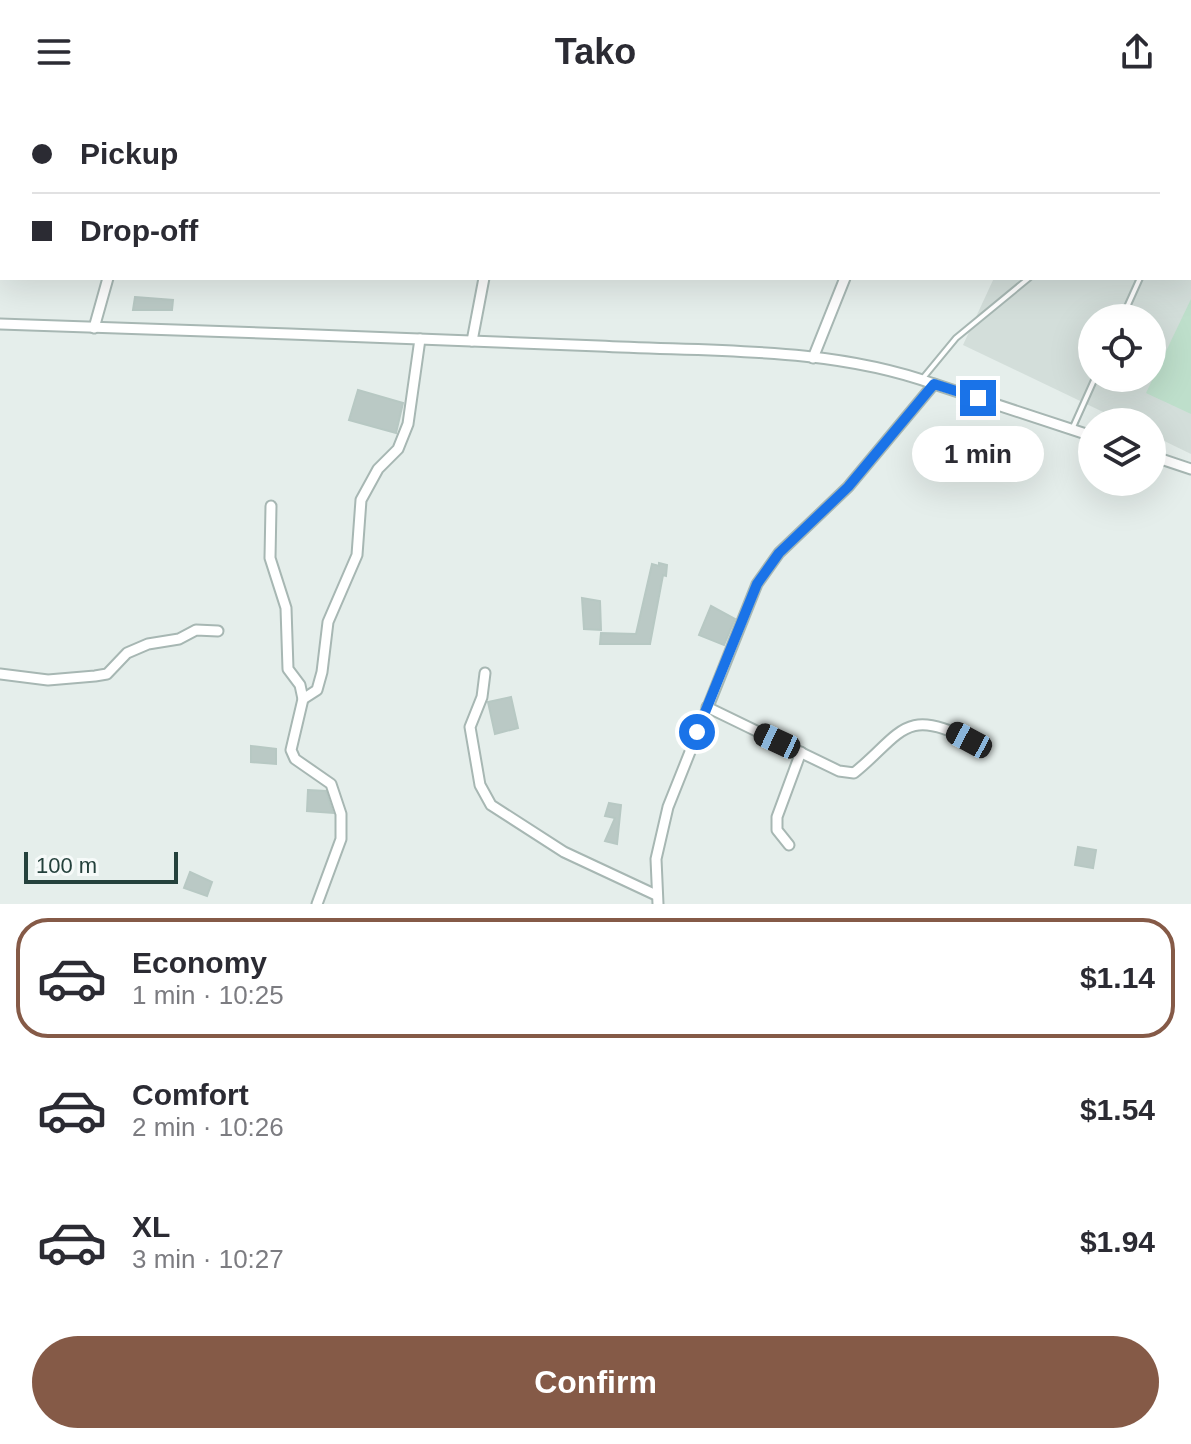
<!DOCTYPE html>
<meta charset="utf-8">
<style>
body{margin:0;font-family:Arial,sans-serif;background:#f2f2f3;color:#2b2b33;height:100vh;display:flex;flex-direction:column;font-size:30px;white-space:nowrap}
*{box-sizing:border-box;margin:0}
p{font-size:26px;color:#7c7c81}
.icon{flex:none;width:44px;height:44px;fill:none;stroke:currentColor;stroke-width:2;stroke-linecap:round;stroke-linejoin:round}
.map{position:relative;height:800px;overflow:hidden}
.panel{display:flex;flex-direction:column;background:#fff;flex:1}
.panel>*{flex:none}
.hud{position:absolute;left:0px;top:0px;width:1192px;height:176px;box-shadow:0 8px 32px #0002;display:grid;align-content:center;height:176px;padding:0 32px;background:#fff}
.fabs{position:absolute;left:1078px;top:200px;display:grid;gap:16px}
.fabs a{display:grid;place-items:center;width:88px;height:88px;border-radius:50%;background:#fff;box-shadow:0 8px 32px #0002;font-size:40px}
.scale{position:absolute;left:24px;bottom:20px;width:154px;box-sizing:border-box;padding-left:8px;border:4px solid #24413c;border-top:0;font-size:22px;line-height:28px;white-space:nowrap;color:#24413c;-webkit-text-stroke:6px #f6faf9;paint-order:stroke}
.end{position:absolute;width:36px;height:36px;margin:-18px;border:10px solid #1a73e8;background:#fff;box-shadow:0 0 0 4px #fff}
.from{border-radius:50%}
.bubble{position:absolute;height:56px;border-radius:28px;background:#fff;box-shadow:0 8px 32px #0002;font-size:26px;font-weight:700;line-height:56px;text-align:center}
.car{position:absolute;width:24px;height:48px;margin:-24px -12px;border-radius:10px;box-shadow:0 0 6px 2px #0007;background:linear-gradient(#222 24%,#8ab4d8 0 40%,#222 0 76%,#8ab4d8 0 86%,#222 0)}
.hud b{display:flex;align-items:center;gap:28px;height:76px;font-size:30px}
.hud b+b{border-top:2px solid #e1e1e2}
.hud i{width:20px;height:20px;background:#2b2b33}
ul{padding:14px 0 0;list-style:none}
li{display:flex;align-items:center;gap:24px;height:120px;margin:0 16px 12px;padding:0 16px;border:4px solid transparent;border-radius:32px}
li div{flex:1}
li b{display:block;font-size:30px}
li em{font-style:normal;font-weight:700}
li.active{border-color:#855a47}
li>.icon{width:72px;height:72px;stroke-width:1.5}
.cta{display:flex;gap:16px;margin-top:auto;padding:16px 32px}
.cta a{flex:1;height:92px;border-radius:48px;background:#855a47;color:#fff;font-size:32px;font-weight:700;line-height:92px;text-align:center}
header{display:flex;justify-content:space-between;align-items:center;height:104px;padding:0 32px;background:#fff;font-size:36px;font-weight:700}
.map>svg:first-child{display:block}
</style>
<header><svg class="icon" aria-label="menu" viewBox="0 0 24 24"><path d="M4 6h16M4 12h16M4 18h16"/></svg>Tako<svg class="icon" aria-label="share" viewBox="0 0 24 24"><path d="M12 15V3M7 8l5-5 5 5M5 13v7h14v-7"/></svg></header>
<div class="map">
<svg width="1191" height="800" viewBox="0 0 1191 800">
<rect width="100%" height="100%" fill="#e5eeeb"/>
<path fill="#d3deda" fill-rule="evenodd" d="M1074,0H1191V350L1152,331V318H1124L963,241L994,174H1190V2ZM1092,214H1152V274H1092Z"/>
<path fill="#bedfcb" d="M1191,195V310L1146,289Z"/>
<g fill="#bac9c5" stroke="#b7c8c3" stroke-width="2">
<path d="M135,193L173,196L172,206H133Z"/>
<path d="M358,286L403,299L396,329L349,316Z"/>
<path d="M659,459L667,461L666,472L663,471L650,540H600L601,529L636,530L652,460L659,462Z"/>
<path d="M582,494L600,497L601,526L584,525Z"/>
<path d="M711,502L735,515L724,541L699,531Z"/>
<path d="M511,593L518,624L495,630L488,598Z"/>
<path d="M251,642L276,645V660L251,658Z"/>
<path d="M308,686L326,687L333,709L307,707Z"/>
<path d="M609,699L621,701L617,740L605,737L615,714L605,712Z"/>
<path d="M1078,743L1096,746L1093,764L1075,761Z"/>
<path d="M190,768L212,778L207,792L184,784Z"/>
</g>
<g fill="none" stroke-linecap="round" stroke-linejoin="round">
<defs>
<g id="lane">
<path d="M1122,214L1140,174"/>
<path d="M923,274L956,234L1029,174"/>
<path d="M1073,323L1095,274"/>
</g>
<g id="street">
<path d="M155,2V0"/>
<path d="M515,2V0"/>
<path d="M911,2L912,0"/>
<path d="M0,220C200,227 399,233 599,242C710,248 829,242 934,280"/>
<path d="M94,224L108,174"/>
<path d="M472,237L484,174"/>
<path d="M813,254L845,174"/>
<path d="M1152,352L1191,365"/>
<path d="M271,402L270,454L286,504L288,565L300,581L303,595L291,646L295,655L331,680L341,710V735L317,800"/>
<path d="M485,569L482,593L470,623L480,681L491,701L564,748L656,791"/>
<path d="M0,570L48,576L95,572L107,570L127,549L148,540L179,535L196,526L218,527"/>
<path d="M303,595L317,586L322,568L328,518L357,451L361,396L378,365L398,345L408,320L420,235"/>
<path d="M707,603L839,667L854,669C900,632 904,601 969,636"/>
<path d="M789,741L777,726V713L801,648"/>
<path d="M658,800L656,755L668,703L757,480L779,449L848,383L934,280L1092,332"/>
</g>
</defs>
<use href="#lane" stroke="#a7b7b3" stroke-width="8"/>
<use href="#street" stroke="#a7b7b3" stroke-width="13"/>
<use href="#lane" stroke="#fff" stroke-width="4"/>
<use href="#street" stroke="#fff" stroke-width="9"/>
</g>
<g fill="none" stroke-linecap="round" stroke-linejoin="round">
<path stroke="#1a73e8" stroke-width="10" d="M697,628L757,480L779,449L848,383L934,280L978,294"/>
</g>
</svg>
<div class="fabs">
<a><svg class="icon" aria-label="locate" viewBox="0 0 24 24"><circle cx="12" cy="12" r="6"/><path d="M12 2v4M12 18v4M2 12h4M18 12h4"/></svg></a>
<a><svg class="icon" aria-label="layers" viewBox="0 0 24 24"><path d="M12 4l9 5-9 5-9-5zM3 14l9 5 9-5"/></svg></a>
</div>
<div class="scale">100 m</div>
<i class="end from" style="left:697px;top:628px"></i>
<i class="end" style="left:978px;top:294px"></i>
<div class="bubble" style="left:912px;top:322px;width:132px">1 min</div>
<i class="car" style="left:969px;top:636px;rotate:298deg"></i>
<i class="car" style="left:777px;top:637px;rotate:295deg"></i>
<div class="hud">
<b><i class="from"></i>Pickup</b>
<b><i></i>Drop-off</b>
</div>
</div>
<section class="panel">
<ul>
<li class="active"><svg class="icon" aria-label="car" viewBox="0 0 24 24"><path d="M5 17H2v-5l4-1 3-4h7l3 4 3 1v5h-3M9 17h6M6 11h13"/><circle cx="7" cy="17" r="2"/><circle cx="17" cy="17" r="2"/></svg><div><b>Economy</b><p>1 min · 10:25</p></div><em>$1.14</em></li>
<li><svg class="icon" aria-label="car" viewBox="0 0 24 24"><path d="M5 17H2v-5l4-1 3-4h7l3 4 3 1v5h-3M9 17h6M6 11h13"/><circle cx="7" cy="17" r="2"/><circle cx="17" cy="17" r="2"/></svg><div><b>Comfort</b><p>2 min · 10:26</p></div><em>$1.54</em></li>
<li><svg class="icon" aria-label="car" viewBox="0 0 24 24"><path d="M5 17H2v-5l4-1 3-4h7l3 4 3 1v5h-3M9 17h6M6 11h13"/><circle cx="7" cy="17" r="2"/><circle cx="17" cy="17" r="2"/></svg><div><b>XL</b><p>3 min · 10:27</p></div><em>$1.94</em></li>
</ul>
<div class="cta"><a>Confirm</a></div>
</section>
